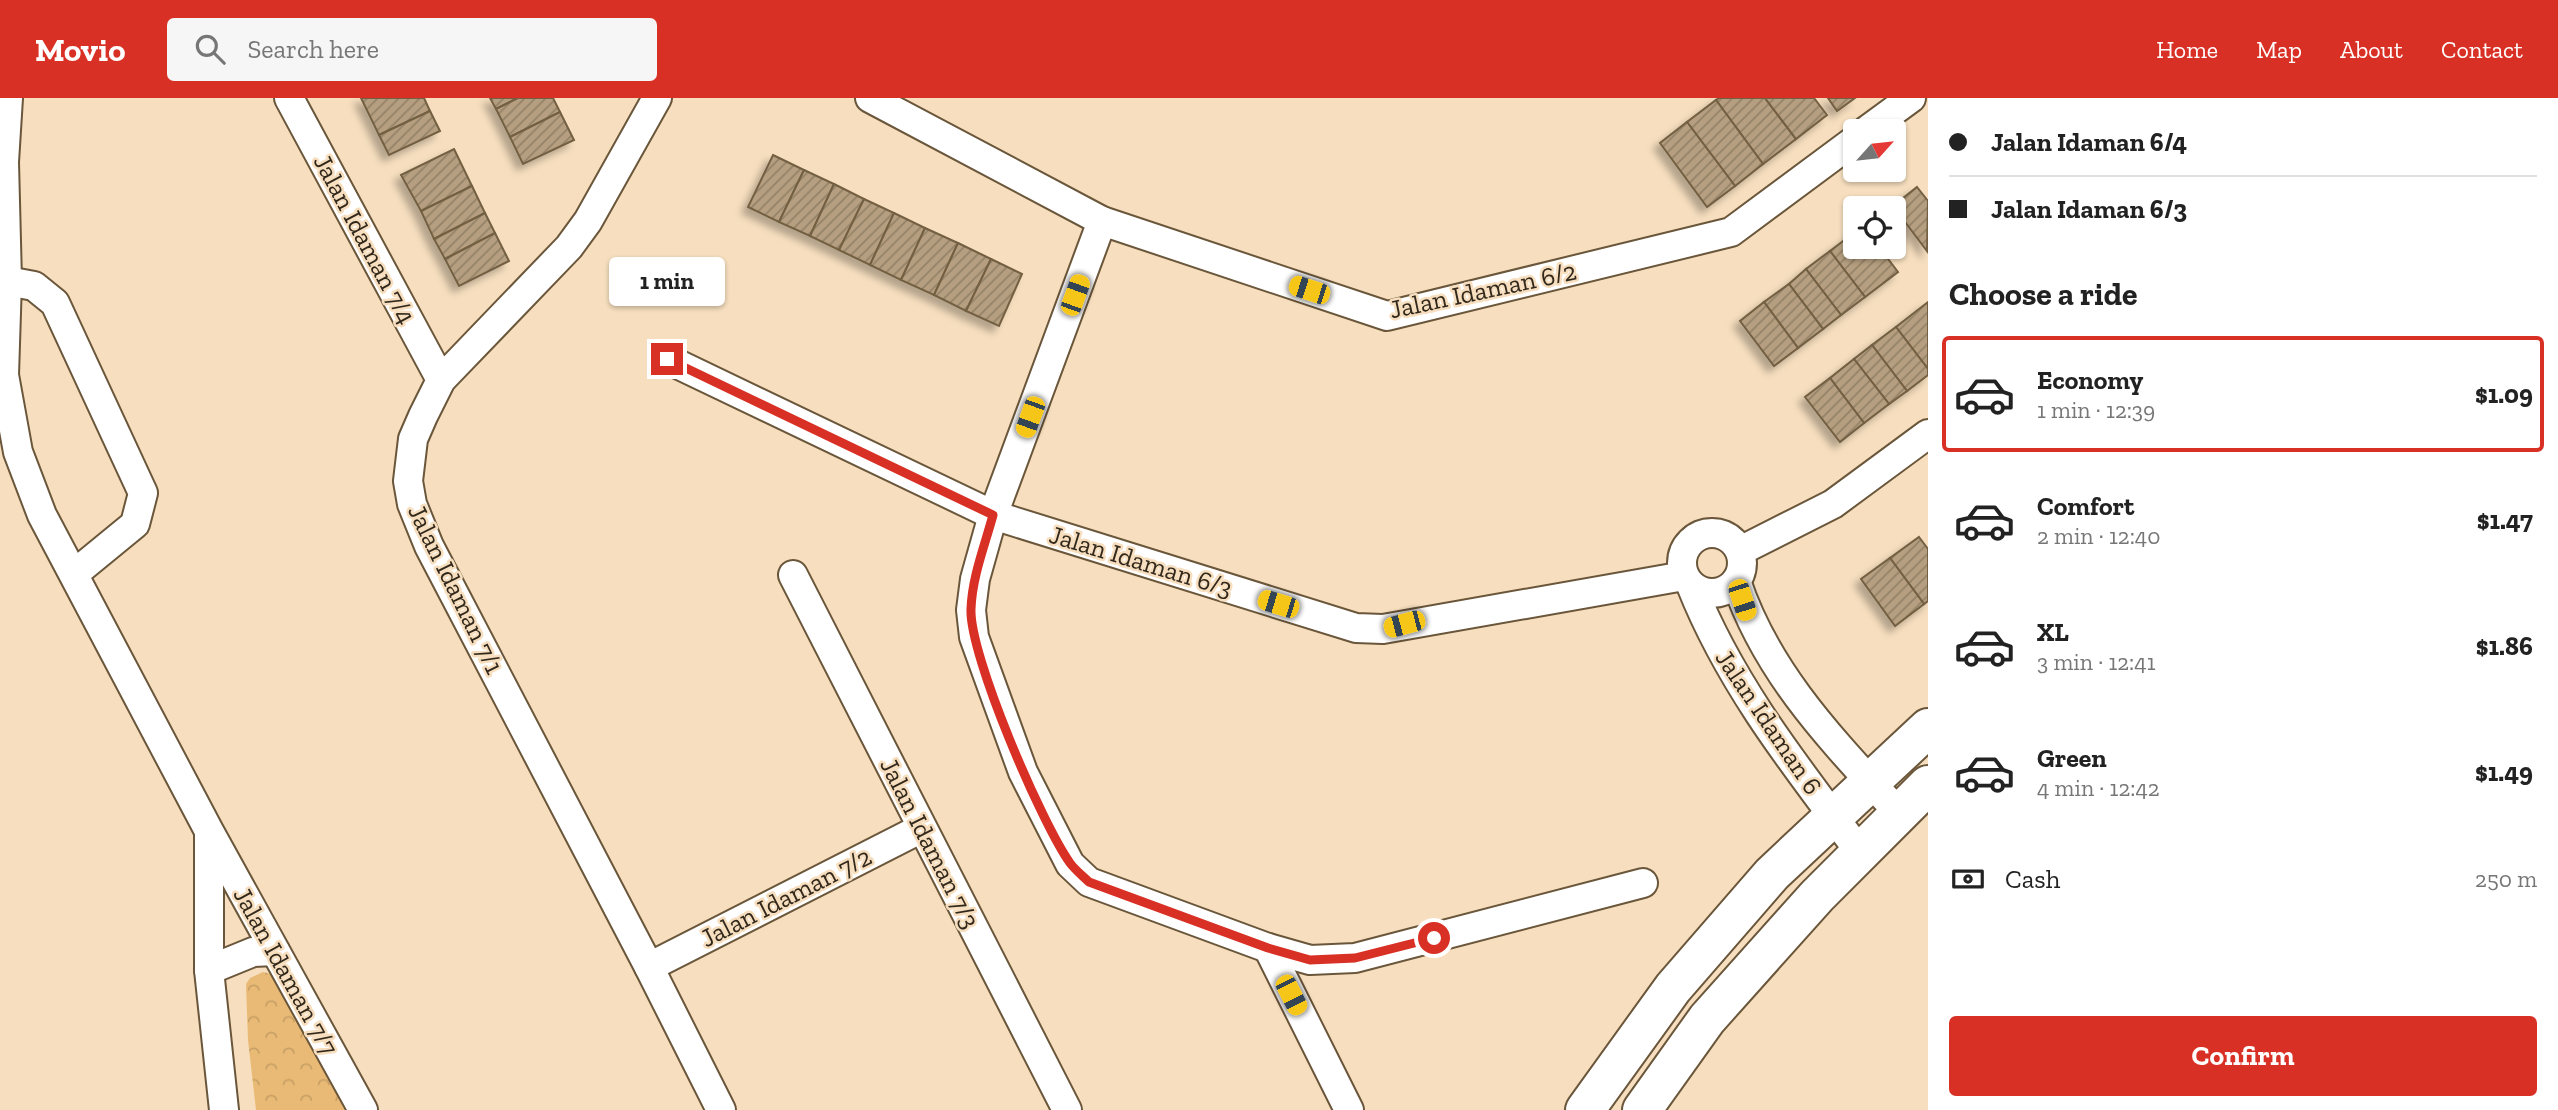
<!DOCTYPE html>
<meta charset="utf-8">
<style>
body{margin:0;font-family:"Zilla Slab",serif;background:#f6f6f6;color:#222;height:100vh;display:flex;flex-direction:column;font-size:26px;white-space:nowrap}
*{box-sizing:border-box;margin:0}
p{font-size:23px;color:#767676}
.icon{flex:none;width:38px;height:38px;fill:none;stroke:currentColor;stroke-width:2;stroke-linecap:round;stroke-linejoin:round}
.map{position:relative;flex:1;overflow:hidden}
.sheet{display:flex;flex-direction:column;background:#fff;width:630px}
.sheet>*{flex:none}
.guide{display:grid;align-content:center;height:154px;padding:0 21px;background:#fff}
.needle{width:46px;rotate:63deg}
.controls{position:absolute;left:1843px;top:21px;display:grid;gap:14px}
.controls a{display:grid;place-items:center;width:63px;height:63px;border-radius:7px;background:#fff;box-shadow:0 2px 5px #0004;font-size:35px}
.end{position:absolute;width:32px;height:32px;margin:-16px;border:9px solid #d93025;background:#fff;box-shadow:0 0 0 4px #fff}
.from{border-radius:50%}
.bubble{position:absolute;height:49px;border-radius:7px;background:#fff;box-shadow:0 2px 5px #0004;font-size:23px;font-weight:700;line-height:49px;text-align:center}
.car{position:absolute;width:21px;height:42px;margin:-21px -10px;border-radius:9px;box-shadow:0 0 5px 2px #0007;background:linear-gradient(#f5c518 24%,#345 0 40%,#f5c518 0 76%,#345 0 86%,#f5c518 0)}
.guide b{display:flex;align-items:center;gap:24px;height:66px;font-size:26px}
.guide b+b{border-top:2px solid #e0e0e0}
.guide i{width:18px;height:18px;background:#222}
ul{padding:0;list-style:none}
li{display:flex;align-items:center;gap:21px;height:116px;margin:0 14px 10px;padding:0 7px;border:4px solid transparent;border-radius:7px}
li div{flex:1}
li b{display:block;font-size:26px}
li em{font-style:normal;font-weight:700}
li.on{border-color:#d93025}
li>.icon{width:63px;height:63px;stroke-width:1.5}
h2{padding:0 21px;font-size:32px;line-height:84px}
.pay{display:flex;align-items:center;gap:18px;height:77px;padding:0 21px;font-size:26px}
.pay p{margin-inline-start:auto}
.primary-button{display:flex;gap:14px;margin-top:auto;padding:14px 21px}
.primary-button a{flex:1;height:80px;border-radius:7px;background:#d93025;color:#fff;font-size:28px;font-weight:700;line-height:80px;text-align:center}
header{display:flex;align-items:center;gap:42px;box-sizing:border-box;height:98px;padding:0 35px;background:#d93025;color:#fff}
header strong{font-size:33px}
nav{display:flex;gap:38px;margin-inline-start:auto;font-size:24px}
.search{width:490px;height:63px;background:#f6f6f6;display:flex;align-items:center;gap:18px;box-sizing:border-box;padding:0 24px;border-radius:7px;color:#767676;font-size:26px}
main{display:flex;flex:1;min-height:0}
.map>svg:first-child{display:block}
</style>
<header>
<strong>Movio</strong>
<div class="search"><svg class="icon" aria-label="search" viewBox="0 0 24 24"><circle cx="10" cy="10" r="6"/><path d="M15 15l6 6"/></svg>Search here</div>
<nav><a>Home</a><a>Map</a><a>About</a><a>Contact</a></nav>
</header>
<main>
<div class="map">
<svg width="1928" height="1012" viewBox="0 0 1928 1012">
<defs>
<pattern id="forest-crowns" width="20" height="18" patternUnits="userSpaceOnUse" patternTransform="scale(1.75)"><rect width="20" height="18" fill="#e9ba75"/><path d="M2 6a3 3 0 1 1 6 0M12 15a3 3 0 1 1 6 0" fill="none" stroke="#c8a065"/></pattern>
<pattern id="building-hatch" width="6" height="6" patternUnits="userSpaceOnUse" patternTransform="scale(1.75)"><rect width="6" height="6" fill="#b59f80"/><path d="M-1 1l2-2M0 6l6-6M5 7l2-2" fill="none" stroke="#948268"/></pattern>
<filter id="shadow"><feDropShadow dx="-6" dy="6" stdDeviation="3.5" flood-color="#0004"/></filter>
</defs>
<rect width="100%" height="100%" fill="#f6debe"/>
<path fill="url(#forest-crowns)" d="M263,874L272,876L280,882L345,1012H256L248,942L246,886L250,880Z"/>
<g fill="url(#building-hatch)" stroke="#735f42" stroke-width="2" filter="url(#shadow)">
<path d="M361,0H424L430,13L379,37Z"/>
<path d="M490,0H518L496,11Z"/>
<path d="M518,0H553L560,14L510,39L496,11Z"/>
<path d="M1719,0H1765L1796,41L1763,66L1716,2Z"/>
<path d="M1765,0H1814L1827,17L1796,41Z"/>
<path d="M1828,0H1855L1837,13Z"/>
<path d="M1716,2L1763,66L1735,88L1687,24Z"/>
<path d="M430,13L440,33L389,57L379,37Z"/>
<path d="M560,14L574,42L523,66L510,39Z"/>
<path d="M1687,24L1735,88L1707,109L1660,45Z"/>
<path d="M454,51L472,88L421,113L401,77Z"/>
<path d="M773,57L804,72L779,124L748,109Z"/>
<path d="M804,72L834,86L810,138L779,124Z"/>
<path d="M834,86L864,101L839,152L810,138Z"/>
<path d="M472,88L485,115L434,141L421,113Z"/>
<path d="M1917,89L1928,103L1927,153L1893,108Z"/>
<path d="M864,101L894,115L870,167L839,152Z"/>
<path d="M485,115L495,135L445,161L434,141Z"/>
<path d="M894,115L925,130L901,182L870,167Z"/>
<path d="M925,130L958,145L934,197L901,182Z"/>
<path d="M1855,134V149H1879L1898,174L1865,199L1830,153Z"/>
<path d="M495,135L509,163L459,188L445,161Z"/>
<path d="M958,145L991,161L966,213L934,197Z"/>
<path d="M1830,153L1865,199L1841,217L1806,171Z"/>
<path d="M991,161L1022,176L999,228L966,213Z"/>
<path d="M1806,171L1841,217L1823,231L1789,186Z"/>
<path d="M1789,186L1823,231L1798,250L1764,204Z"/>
<path d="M1764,204L1798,250L1774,268L1740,223Z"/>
<path d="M1928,204V271L1896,229Z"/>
<path d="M1896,229L1928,271V277L1907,293L1872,247Z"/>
<path d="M1872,247L1907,293L1889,306L1854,261Z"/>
<path d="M1854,261L1889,306L1864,325L1830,280Z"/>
<path d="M1830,280L1864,325L1840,344L1805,299Z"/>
<path d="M1919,439L1928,451V503L1924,506L1890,460Z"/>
<path d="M1890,460L1924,506L1895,528L1861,481Z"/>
</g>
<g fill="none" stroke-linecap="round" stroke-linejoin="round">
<defs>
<g id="minor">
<path d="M8,0L4,64L7,183L4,277L18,354L42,417L209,733L363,1012"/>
<path d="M289,0L441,282"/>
<path d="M657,0L588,123L569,149L441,282L423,318L413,341L408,383L412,406L429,448L649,869L721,1012"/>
<path d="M870,0L1102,123L1387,218L1731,134L1855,42"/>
<path d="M1866,33L1911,0"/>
<path d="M1102,123L993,417L975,481L971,512L974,539L1023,674L1070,766L1089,784L1268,850L1310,862L1355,860L1643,785"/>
<path d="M7,183L34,188L55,205L143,395L135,426L74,476"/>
<path d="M667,261L993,417L1356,530L1383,531L1684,478"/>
<circle cx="1712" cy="465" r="30"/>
<path d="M1740,453L1833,406L1928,336"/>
<path d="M793,477L1067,1012"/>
<path d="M1736,483C1767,576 1833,643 1898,714"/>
<path d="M1691,487C1730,586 1796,669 1860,754"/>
<path d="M209,736V872L224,1012"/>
<path d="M1268,850L1349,1012"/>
<path d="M649,869L922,730"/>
<path d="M209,872L253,854L275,853"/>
</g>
<g id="secondary">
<path d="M1585,1012L1673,890L1772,776L1928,630"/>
<path d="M1642,1012L1707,921L1817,798L1928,687"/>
</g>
</defs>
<use href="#minor" stroke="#6a563a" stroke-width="32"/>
<use href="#secondary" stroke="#6a563a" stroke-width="42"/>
<use href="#minor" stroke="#fff" stroke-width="28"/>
<use href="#secondary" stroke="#fff" stroke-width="38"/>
</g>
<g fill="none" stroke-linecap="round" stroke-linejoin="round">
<path stroke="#d93025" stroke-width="9" d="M667,261L993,417C985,447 972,479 971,511C969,557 1042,726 1070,765C1075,772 1083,778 1089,784L1268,850L1310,862L1355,860L1434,840"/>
</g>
<g text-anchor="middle" stroke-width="5" stroke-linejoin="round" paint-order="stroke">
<g font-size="26" fill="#31281b" stroke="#f6debe">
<text transform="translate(365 141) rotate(62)" y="9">Jalan Idaman 7/4</text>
<text transform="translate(1483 192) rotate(-12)" y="9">Jalan Idaman 6/2</text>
<text transform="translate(1141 463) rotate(17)" y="9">Jalan Idaman 6/3</text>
<text transform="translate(456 491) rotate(64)" y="9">Jalan Idaman 7/1</text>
<text transform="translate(1769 624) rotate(56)" y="9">Jalan Idaman 6</text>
<text transform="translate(930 745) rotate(63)" y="9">Jalan Idaman 7/3</text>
<text transform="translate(786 799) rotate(-27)" y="9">Jalan Idaman 7/2</text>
<text transform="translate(286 873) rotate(61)" y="9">Jalan Idaman 7/7</text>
</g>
</g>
</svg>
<div class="controls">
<a><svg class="needle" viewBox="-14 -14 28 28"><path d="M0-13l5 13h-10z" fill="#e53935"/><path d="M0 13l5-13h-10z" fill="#767676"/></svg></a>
<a><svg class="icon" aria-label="locate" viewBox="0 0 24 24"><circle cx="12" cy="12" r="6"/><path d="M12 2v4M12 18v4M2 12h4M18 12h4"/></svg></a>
</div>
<i class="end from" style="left:1434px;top:840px"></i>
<i class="end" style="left:667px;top:261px"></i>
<div class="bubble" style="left:609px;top:159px;width:116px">1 min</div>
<i class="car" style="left:1309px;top:192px;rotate:288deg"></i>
<i class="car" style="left:1075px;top:197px;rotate:20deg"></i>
<i class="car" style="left:1030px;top:319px;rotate:200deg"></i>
<i class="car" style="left:1742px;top:502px;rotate:162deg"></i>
<i class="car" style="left:1278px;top:506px;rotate:287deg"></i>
<i class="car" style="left:1404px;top:526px;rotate:255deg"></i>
<i class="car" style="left:1291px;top:897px;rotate:153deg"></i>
</div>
<section class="sheet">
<div class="guide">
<b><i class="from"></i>Jalan Idaman 6/4</b>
<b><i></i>Jalan Idaman 6/3</b>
</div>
<h2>Choose a ride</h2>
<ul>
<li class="on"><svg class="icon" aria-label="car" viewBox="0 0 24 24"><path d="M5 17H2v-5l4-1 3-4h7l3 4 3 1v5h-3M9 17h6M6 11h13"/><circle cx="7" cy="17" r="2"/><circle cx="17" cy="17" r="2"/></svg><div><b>Economy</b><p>1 min · 12:39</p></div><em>$1.09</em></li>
<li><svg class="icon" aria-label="car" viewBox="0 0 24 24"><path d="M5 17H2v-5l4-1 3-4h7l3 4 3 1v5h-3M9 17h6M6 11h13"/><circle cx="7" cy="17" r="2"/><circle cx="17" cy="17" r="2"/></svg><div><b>Comfort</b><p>2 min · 12:40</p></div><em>$1.47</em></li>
<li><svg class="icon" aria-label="car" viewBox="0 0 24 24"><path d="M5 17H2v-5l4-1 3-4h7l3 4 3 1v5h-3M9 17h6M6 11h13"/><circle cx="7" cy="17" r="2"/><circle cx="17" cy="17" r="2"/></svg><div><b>XL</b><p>3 min · 12:41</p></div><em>$1.86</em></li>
<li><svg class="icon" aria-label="car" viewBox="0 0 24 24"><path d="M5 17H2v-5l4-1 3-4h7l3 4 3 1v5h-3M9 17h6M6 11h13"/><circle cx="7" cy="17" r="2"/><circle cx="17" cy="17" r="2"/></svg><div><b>Green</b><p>4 min · 12:42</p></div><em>$1.49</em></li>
</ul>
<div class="pay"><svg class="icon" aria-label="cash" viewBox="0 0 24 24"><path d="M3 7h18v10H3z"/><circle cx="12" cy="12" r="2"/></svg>Cash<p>250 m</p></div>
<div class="primary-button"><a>Confirm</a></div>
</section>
</main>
